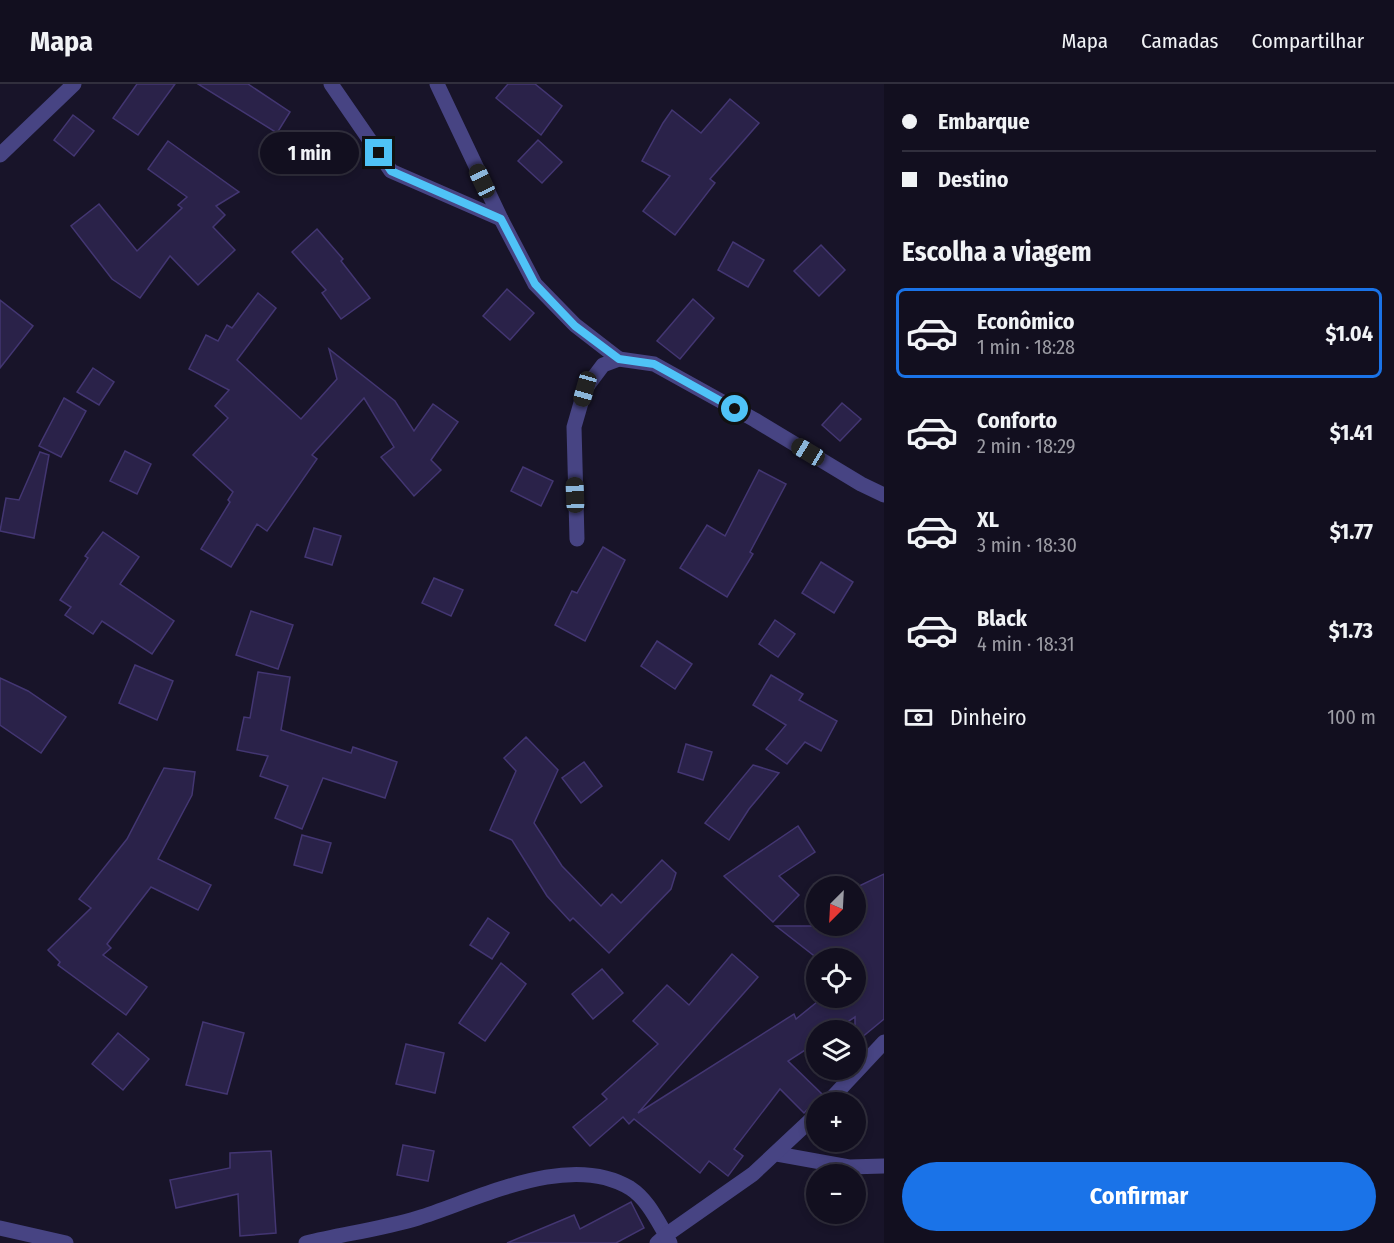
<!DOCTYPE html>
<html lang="pt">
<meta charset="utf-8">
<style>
body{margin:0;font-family:"Fira Sans Condensed",sans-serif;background:#1f1d2c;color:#f1f3f6;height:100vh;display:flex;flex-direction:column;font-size:22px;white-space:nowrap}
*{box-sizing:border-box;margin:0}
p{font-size:20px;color:#9c9ca4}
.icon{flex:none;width:33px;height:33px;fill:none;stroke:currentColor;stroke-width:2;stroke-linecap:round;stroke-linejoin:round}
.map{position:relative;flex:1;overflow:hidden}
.side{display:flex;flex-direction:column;background:#120f1f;width:510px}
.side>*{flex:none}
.guide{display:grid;align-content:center;height:132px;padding:0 18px;background:#120f1f}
.needle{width:39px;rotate:204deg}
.fabs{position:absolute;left:806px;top:792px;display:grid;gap:12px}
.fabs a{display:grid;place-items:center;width:60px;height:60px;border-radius:50%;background:#120f1f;box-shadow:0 3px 9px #0003,0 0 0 2px #312f3d;font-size:30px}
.end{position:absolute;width:27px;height:27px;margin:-14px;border:8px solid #4fc3f7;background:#111;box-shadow:0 0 0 3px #111}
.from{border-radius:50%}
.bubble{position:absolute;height:42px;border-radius:21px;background:#120f1f;box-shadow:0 3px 9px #0003,0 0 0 2px #312f3d;font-size:20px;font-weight:700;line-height:42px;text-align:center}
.car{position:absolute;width:18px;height:36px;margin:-18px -9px;border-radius:8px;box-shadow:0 0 4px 2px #0007;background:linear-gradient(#222 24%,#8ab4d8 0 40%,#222 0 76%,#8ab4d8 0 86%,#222 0)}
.guide b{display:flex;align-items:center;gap:21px;height:57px;font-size:22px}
.guide b+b{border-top:2px solid #312f3d}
.guide i{width:15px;height:15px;background:#f1f3f6}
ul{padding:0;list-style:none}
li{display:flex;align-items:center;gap:18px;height:90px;margin:0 12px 9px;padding:0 6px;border:3px solid transparent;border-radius:9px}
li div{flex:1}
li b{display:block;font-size:22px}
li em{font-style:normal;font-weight:700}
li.active{border-color:#1a73e8}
li>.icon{width:54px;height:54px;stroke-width:1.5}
h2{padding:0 18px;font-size:27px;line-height:72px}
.pay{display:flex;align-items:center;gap:15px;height:66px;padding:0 18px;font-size:22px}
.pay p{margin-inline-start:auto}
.cta{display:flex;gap:12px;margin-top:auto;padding:12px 18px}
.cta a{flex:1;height:69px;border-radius:36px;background:#1a73e8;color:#fff;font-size:24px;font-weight:700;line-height:69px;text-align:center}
header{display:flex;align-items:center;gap:36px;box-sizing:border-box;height:84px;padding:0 30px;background:#120f1f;border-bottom:2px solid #312f3d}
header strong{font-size:28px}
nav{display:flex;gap:33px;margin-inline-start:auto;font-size:21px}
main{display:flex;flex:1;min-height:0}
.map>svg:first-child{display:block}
</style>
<header>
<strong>Mapa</strong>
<nav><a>Mapa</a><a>Camadas</a><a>Compartilhar</a></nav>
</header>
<main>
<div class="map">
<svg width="884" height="1159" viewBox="0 0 884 1159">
<rect width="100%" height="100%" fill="#181429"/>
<g fill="#2a2249" stroke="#433672" stroke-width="1.5">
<path d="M137,0H175L138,51L113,34Z"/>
<path d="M198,0H248L290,28L277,49Z"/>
<path d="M508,0H535L562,22L541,51L496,14Z"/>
<path d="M730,15L759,39L710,95L715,99L675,151L643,127L670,92L642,77L663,39L672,26L701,49Z"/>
<path d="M73,31L94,47L74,72L54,56Z"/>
<path d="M538,56L562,78L542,99L518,77Z"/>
<path d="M168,57L239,108L216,122L225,131L213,143L235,166L198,201L170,172L140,214L112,195L71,142L99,120L137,167L182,124L178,121L187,113L148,85Z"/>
<path d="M317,145L343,175L341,177L370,214L341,235L322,209L326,206L292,168Z"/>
<path d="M733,158L764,176L748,203L718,186Z"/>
<path d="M821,161L845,186L819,212L794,187Z"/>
<path d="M507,205L534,229L510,256L483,232Z"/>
<path d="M258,209L276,224L237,276L301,335L337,295L329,265L395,317L414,347L433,320L458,338L431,376L441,386L414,412L381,373L394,363L364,314L312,371L317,375L267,447L257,440L231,483L201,465L230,418L228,416L233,408L193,371L228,334L215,322L229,306L189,285L206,251L218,257L227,241L232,244Z"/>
<path d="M693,215L714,234L680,275L657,257Z"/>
<path d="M0,216L33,242L0,284Z"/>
<path d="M93,284L114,298L99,321L77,308Z"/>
<path d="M64,314L86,327L61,373L39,362Z"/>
<path d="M842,319L861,335L840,357L822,341Z"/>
<path d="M125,367L151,380L137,410L110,397Z"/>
<path d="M40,368L49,371L34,454L0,447L6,414L19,416Z"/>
<path d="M523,383L553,397L541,422L511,407Z"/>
<path d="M759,386L786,400L750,468L753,470L727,513L680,484L707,441L725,452Z"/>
<path d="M314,444L341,452L332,481L305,473Z"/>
<path d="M103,448L139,473L120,500L174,537L152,570L102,537L93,550L65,531L71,523L60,516L88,474L85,472Z"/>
<path d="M603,463L625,476L585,557L555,541L572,507L577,509Z"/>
<path d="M821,478L853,498L834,529L802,509Z"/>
<path d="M434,494L463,506L451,532L422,519Z"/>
<path d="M251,527L293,541L278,585L236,571Z"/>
<path d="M775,536L795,550L778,573L759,560Z"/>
<path d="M657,557L692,580L675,605L641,582Z"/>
<path d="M135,581L173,597L157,636L119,619Z"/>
<path d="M258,588L290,593L281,646L351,669L353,663L397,678L385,714L323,694L302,745L275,734L288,702L260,692L268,672L237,666L244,633L250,634Z"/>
<path d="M771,591L803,610L799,616L837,637L821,667L805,658L787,680L766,665L786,641L753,621Z"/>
<path d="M0,594L28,607L66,633L41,669L0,641Z"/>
<path d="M526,653L558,686L534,739L562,782L601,822L612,810L621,819L662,776L676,789L671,805L609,869L573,834L570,837L547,812L512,756L490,746L516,687L504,674Z"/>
<path d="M686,660L712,668L703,696L678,688Z"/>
<path d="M584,678L602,702L581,719L562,694Z"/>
<path d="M753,681L779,689L749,725L729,756L705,739Z"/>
<path d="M164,684L195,688L192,711L158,775L211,801L198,826L151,803L107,860L111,864L103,871L147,903L126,931L58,881L60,878L48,866L91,824L79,815L127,755Z"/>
<path d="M798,742L815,768L779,792L799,811L773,838L724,792Z"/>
<path d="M302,751L331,759L322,789L294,781Z"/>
<path d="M884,790V935L855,959V933L835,946H816V959L788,977L822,1010L804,1029L780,1005L734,1065L743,1072L728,1092L709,1077L700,1089L634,1035L629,1040L623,1033L590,1062L573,1043L607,1015L602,1010L658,960L633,937L667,901L689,921L732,870L758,893L638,1029L794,930L796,935L822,914H855V874H817L776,842H855V804Z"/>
<path d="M488,834L509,849L492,875L470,861Z"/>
<path d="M501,879L526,900L485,957L459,939Z"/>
<path d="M602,885L623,909L593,935L572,910Z"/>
<path d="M203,938L244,949L227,1010L186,1001Z"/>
<path d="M118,949L149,975L123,1006L92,980Z"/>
<path d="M406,960L444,969L435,1009L396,1000Z"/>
<path d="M403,1061L434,1067L428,1097L397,1091Z"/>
<path d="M271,1067L276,1149L240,1152L238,1110L176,1124L170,1096L230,1084V1069Z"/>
<path d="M631,1118L644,1144L616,1159H507L574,1131L580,1145Z"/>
</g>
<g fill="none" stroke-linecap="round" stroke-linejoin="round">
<g stroke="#474483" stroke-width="15">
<path d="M331,0L391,87L501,135"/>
<path d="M437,0L501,135L535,200L575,241L619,275"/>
<path d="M0,71L74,0"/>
<path d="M577,455L574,343L585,305L603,281L619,275L654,280L755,336L861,400L884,411"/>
<path d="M828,1018L884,958"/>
<path d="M777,1070L849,1083L884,1082"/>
<path d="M0,1144L66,1159"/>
<path d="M306,1159C343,1150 382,1145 418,1134C479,1115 569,1067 630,1104C647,1115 656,1134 666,1151L657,1159"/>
<path d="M670,1159L666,1151L753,1090L816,1031"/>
</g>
</g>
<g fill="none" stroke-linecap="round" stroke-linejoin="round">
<path stroke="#4fc3f7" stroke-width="8" d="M379,69L391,87L501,135L535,200L575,242L619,275L654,280L735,325"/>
</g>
</svg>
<div class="fabs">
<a><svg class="needle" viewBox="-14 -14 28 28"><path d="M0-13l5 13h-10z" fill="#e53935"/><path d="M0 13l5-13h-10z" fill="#9c9ca4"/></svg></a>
<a><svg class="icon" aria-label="locate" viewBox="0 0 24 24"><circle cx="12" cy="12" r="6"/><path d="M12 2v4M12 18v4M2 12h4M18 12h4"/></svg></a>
<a><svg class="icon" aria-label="layers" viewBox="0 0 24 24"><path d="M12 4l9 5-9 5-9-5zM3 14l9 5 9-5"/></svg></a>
<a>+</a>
<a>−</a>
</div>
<i class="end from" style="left:735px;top:325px"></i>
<i class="end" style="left:379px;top:69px"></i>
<div class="bubble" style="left:260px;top:48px;width:99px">1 min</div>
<i class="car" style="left:482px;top:97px;rotate:335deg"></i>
<i class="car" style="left:585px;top:305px;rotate:196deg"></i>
<i class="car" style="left:808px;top:368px;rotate:301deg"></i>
<i class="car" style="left:575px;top:411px;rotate:358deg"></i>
</div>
<section class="side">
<div class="guide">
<b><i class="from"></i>Embarque</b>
<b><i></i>Destino</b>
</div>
<h2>Escolha a viagem</h2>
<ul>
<li class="active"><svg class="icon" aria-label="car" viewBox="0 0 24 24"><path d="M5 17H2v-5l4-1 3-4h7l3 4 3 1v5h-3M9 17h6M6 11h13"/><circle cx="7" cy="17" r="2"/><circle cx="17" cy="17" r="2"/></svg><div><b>Econômico</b><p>1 min · 18:28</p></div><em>$1.04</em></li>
<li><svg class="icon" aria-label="car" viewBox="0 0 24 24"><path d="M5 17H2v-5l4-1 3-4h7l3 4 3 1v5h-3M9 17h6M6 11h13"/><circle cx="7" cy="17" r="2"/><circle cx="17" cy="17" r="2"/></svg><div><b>Conforto</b><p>2 min · 18:29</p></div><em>$1.41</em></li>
<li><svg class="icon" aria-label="car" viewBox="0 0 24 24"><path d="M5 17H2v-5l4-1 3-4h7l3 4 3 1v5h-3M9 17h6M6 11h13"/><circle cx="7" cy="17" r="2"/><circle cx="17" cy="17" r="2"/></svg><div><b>XL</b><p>3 min · 18:30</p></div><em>$1.77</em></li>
<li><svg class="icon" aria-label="car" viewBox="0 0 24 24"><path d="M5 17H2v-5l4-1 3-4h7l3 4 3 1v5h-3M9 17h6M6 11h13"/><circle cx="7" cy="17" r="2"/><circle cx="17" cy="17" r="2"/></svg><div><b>Black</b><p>4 min · 18:31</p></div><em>$1.73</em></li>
</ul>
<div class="pay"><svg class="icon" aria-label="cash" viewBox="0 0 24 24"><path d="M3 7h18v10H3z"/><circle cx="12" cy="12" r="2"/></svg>Dinheiro<p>100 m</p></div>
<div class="cta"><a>Confirmar</a></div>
</section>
</main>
